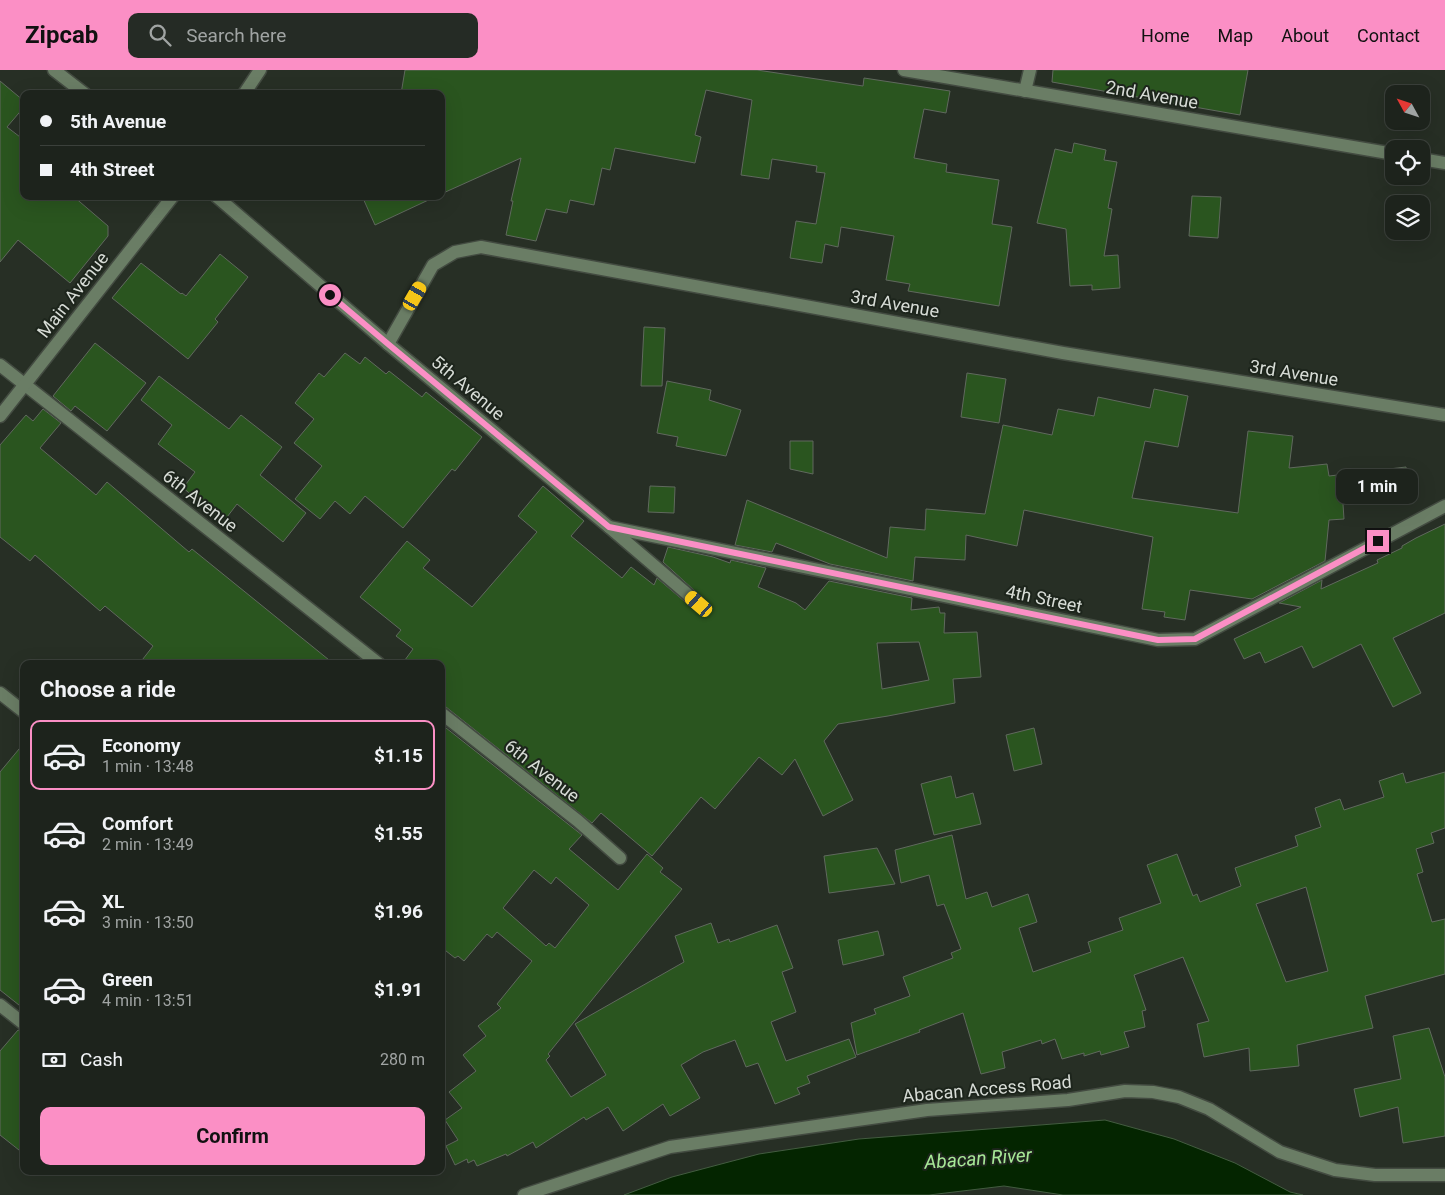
<!DOCTYPE html>
<meta charset="utf-8">
<style>
body{margin:0;font-family:Roboto,sans-serif;background:#252b25;color:#f1f3f6;height:100vh;display:flex;flex-direction:column;font-size:19px;white-space:nowrap}
*{box-sizing:border-box;margin:0}
p{font-size:16px;color:#a0a4a3}
.icon{flex:none;width:28px;height:28px;fill:none;stroke:currentColor;stroke-width:2;stroke-linecap:round;stroke-linejoin:round}
.map{position:relative;flex:1;overflow:hidden}
.drawer{position:absolute;left:20px;top:590px;width:425px;height:515px;display:flex;flex-direction:column;background:#1d231c;border-radius:10px;box-shadow:0 5px 20px #0002,0 0 0 1px #3b403b}
.drawer>*{flex:none}
.banner{position:absolute;left:20px;top:20px;width:425px;height:110px;border-radius:10px;box-shadow:0 5px 20px #0002,0 0 0 1px #3b403b;display:grid;align-content:center;height:110px;padding:0 20px;background:#1d231c}
.needle{width:32px;rotate:310deg}
.tools{position:absolute;left:1385px;top:15px;display:grid;gap:10px}
.tools a{display:grid;place-items:center;width:45px;height:45px;border-radius:10px;background:#1d231c;box-shadow:0 5px 20px #0002,0 0 0 1px #3b403b;font-size:25px}
.end{position:absolute;width:22px;height:22px;margin:-11px;border:6px solid #fb8fc5;background:#111;box-shadow:0 0 0 2px #111}
.from{border-radius:50%}
.bubble{position:absolute;height:35px;border-radius:10px;background:#1d231c;box-shadow:0 5px 20px #0002,0 0 0 1px #3b403b;font-size:16px;font-weight:700;line-height:35px;text-align:center}
.car{position:absolute;width:15px;height:30px;margin:-15px -8px;border-radius:6px;box-shadow:0 0 4px 1px #0007;background:linear-gradient(#f5c518 24%,#345 0 40%,#f5c518 0 76%,#345 0 86%,#f5c518 0)}
.banner b{display:flex;align-items:center;gap:18px;height:48px;font-size:19px}
.banner b+b{border-top:1px solid #3b403b}
.banner i{width:12px;height:12px;background:#f1f3f6}
ul{padding:0;list-style:none}
li{display:flex;align-items:center;gap:15px;height:70px;margin:0 10px 8px;padding:0 10px;border:2px solid transparent;border-radius:10px}
li div{flex:1}
li b{display:block;font-size:19px}
li em{font-style:normal;font-weight:700}
li.current{border-color:#fb8fc5}
li>.icon{width:45px;height:45px;stroke-width:1.5}
h2{padding:0 20px;font-size:22px;line-height:60px}
.pay{display:flex;align-items:center;gap:12px;height:55px;padding:0 20px;font-size:19px}
.pay p{margin-inline-start:auto}
.primary-button{display:flex;gap:10px;margin-top:auto;padding:10px 20px}
.primary-button a{flex:1;height:58px;border-radius:10px;background:#fb8fc5;color:#111;font-size:20px;font-weight:700;line-height:58px;text-align:center}
header{display:flex;align-items:center;gap:30px;box-sizing:border-box;height:70px;padding:0 25px;background:#fb8fc5;color:#111}
header strong{font-size:24px}
nav{display:flex;gap:28px;margin-inline-start:auto;font-size:18px}
.search{width:350px;height:45px;background:#252b25;display:flex;align-items:center;gap:12px;box-sizing:border-box;padding:0 18px;border-radius:10px;color:#a0a4a3;font-size:19px}
.map>svg:first-child{display:block}
</style>
<header>
<strong>Zipcab</strong>
<div class="search"><svg class="icon" aria-label="search" viewBox="0 0 24 24"><circle cx="10" cy="10" r="6"/><path d="M15 15l6 6"/></svg>Search here</div>
<nav><a>Home</a><a>Map</a><a>About</a><a>Contact</a></nav>
</header>
<div class="map">
<svg width="1445" height="1125" viewBox="0 0 1445 1125">
<rect width="100%" height="100%" fill="#272f25"/>
<path fill="#042500" stroke="#435c40" d="M1105,1050L1174,1069L1235,1093L1290,1122L1303,1125H1063L1004,1116L929,1125H624L672,1107L759,1084L859,1069Z"/>
<g fill="#2a551f" stroke="#60695e" fill-rule="evenodd">
<path d="M405,0H757L863,16L864,8L950,21L946,43L924,39L914,88L947,94L946,102L999,110L992,154L1012,157L999,236L908,221L910,214L886,210L894,166L841,157L838,177L825,174L822,193L790,188L796,151L816,154L825,103L816,102L817,96L772,89L769,109L741,105L752,30L706,20L695,65L701,67L695,93L615,78L610,100L602,98L594,135L570,130L567,143L546,139L536,171L506,165L513,131H511L521,88L441,124V24H401Z"/>
<path d="M1053,0H1248L1240,45L1052,12Z"/>
<path d="M0,11L24,31V37L7,57L24,70V126H73L108,156V166L70,213L18,170L0,192Z"/>
<path d="M1074,73L1106,80L1104,90L1117,92L1108,138L1112,139L1104,186L1118,185L1120,218L1092,220V215L1070,216L1066,159L1037,153L1055,79L1072,83Z"/>
<path d="M362,126H437L375,155Z"/>
<path d="M1192,126L1221,127L1218,168L1189,166Z"/>
<path d="M220,184L248,207L215,249L218,252L188,289L112,228L141,193L181,224L182,223L186,226Z"/>
<path d="M644,257L665,258L662,316H641Z"/>
<path d="M95,273L146,313L107,361L75,336L71,341L53,326Z"/>
<path d="M345,283L360,294L365,287L386,304L389,301L422,327L426,322L482,367L455,401L452,399L403,458L365,426L350,444L335,431L320,449L295,429L322,396L294,373L314,349L295,333L319,303L324,307Z"/>
<path d="M967,303L1006,309L999,353L961,347Z"/>
<path d="M159,306L229,359L241,345L282,377L260,405L306,443L283,472L237,434L224,451L183,418L195,402L158,374L172,355L141,330Z"/>
<path d="M667,311L711,320L709,330L741,340L726,386L676,376L678,367L657,363Z"/>
<path d="M1154,319L1188,326L1178,377L1145,371L1132,428L1238,443L1248,361L1293,366L1289,398L1327,394L1329,406L1406,397L1409,426L1343,434L1344,449L1329,450L1325,491L1252,529L1190,520L1185,550L1164,547L1165,542L1142,539L1153,467L1024,440L1017,476L966,465L965,490L915,487L913,511L830,494L776,473L772,482L735,475L747,430L887,488L890,457L925,460L926,439L985,444L1003,355L1052,365L1058,339L1094,346L1098,327L1150,338Z"/>
<path d="M43,339L61,353L40,378L96,425L107,412L189,482L192,479L334,594H139L153,576L105,536L100,541L35,485L30,491L0,467V375L26,345L33,351Z"/>
<path d="M790,371H813V404L790,399Z"/>
<path d="M543,416L584,451L571,466L622,508L631,497L654,515L657,508L697,542L705,540L707,536L706,531L663,492L668,477L713,487L730,493L731,490L766,498L758,517L796,533L805,540L829,511L912,528L911,540L939,537L940,543H945L944,563L977,562L981,607L953,609L955,633L888,646L838,654L824,671L853,730L823,746L795,689L782,705L759,687L715,739L701,727L652,786L601,743L592,753L446,637L441,635V594H402L413,579L396,566L401,560L360,527L407,471L430,490L423,498L472,537L537,462L518,446ZM919,572L929,610L882,619L877,573Z"/>
<path d="M650,416L675,417L674,443L648,442Z"/>
<path d="M1445,454V543L1393,568L1421,623L1393,637L1361,574L1313,598L1302,576L1265,593L1260,582L1244,589L1234,569L1301,537L1279,533L1322,510L1321,519L1378,493L1377,490L1402,478V476L1416,468Z"/>
<path d="M441,654L582,765L569,779L618,820L647,784L663,798L660,802L682,819L548,984L550,986L546,990L571,1027L606,1005L575,954L684,892L675,866L711,853L718,873L729,869L730,872L777,855L793,898L782,902L796,942L771,952L786,991L849,969L856,987L807,1006L810,1013L797,1018L800,1024L775,1034L758,993L746,997L735,970L703,982L681,995L700,1028L670,1046L663,1034L623,1061L608,1037L586,1050L584,1047L536,1078L533,1072L507,1086L506,1084L477,1096L474,1090L468,1093L467,1089L455,1095L446,1076L458,1070L445,1050L462,1038L449,1022L476,1001L463,985L486,966L478,956L501,938L497,934L532,891L497,862L492,868L487,864L464,891L458,886L455,888L441,877ZM534,800L551,814L556,807L589,835L555,878L549,873L546,876L503,838Z"/>
<path d="M1034,658L1042,694L1014,701L1006,665Z"/>
<path d="M24,673V939L0,920V702Z"/>
<path d="M1445,702V758L1431,763L1434,773L1416,779L1423,802L1417,804L1432,852L1445,849V904L1365,926L1373,958L1297,975L1299,996L1250,1001L1249,978L1204,987L1197,954L1209,951L1183,887L1134,905L1146,940L1142,941L1145,957L1124,962L1129,977L1101,985L1100,981L1084,986V983L1062,989L1055,969L1042,974L1041,970L1002,982L1005,998L981,1004L963,943L919,960L920,962L857,985L851,953L876,944L874,939L910,926L903,907L953,888L951,883L961,879L944,834L937,836L929,805L901,813L895,780L952,765L966,829L987,822L992,837L1028,824L1037,852L1019,858L1033,902L1091,882L1088,872L1123,860L1119,848L1161,833L1147,795L1177,784L1193,826L1197,824L1200,832L1241,816L1235,798L1298,776L1295,766L1321,757L1315,738L1340,729L1344,740L1384,727L1379,711L1403,703L1406,713ZM1306,817L1328,901L1286,912L1256,834Z"/>
<path d="M951,706L956,728L973,723L981,754L934,765L921,714Z"/>
<path d="M877,778L895,814L829,823L824,786Z"/>
<path d="M878,861L884,885L843,895L838,870Z"/>
<path d="M1429,958L1445,1007V1066L1403,1073L1398,1037L1360,1047L1354,1019L1401,1009L1393,966Z"/>
<path d="M18,960L24,962V1084L0,1065V981Z"/>
</g>
<g fill="none" stroke-linecap="round" stroke-linejoin="round">
<defs>
<g id="minor">
<path d="M54,0L85,24"/>
<path d="M904,0L1394,84"/>
<path d="M1025,21L1030,0"/>
<path d="M244,24L260,0"/>
<path d="M1421,89L1445,93"/>
<path d="M216,126L388,274L609,457L699,534"/>
<path d="M388,274L433,195L455,182L481,177L1063,283L1445,345"/>
<path d="M0,295L379,594"/>
<path d="M0,346L173,126"/>
<path d="M609,457L1158,570L1195,569L1445,436"/>
<path d="M0,623L24,642"/>
<path d="M441,643L578,751L620,788"/>
<path d="M0,935L24,954"/>
<path d="M524,1125L670,1077L927,1040L1068,1030L1125,1021L1153,1022L1179,1027L1209,1039L1280,1082L1335,1100L1375,1105H1445"/>
</g>
</defs>
<use href="#minor" stroke="#434b41" stroke-width="15"/>
<use href="#minor" stroke="#6a7d65" stroke-width="12"/>
</g>
<g fill="none" stroke-linecap="round" stroke-linejoin="round">
<path stroke="#fb8fc5" stroke-width="6" d="M330,225L388,274L609,457L1158,570L1195,569L1378,471"/>
</g>
<g text-anchor="middle" stroke-width="4" stroke-linejoin="round" paint-order="stroke">
<g font-size="18" fill="#d7dcd6" stroke="#1d251c">
<text transform="translate(1152 25) rotate(10)" y="6">2nd Avenue</text>
<text transform="translate(73 225) rotate(-52)" y="6">Main Avenue</text>
<text transform="translate(895 234) rotate(10)" y="6">3rd Avenue</text>
<text transform="translate(1294 303) rotate(9)" y="6">3rd Avenue</text>
<text transform="translate(468 318) rotate(40)" y="6">5th Avenue</text>
<text transform="translate(200 431) rotate(38)" y="6">6th Avenue</text>
<text transform="translate(1044 529) rotate(12)" y="6">4th Street</text>
<text transform="translate(542 701) rotate(38)" y="6">6th Avenue</text>
<text transform="translate(987 1019) rotate(-5)" y="6">Abacan Access Road</text>
</g>
<g font-size="19" font-style="italic" fill="#a7e897" stroke="#1d251c">
<text transform="translate(978 1088) rotate(-4)" y="7">Abacan River</text>
</g>
</g>
</svg>
<div class="tools">
<a><svg class="needle" viewBox="-14 -14 28 28"><path d="M0-13l5 13h-10z" fill="#e53935"/><path d="M0 13l5-13h-10z" fill="#a0a4a3"/></svg></a>
<a><svg class="icon" aria-label="locate" viewBox="0 0 24 24"><circle cx="12" cy="12" r="6"/><path d="M12 2v4M12 18v4M2 12h4M18 12h4"/></svg></a>
<a><svg class="icon" aria-label="layers" viewBox="0 0 24 24"><path d="M12 4l9 5-9 5-9-5zM3 14l9 5 9-5"/></svg></a>
</div>
<i class="end from" style="left:330px;top:225px"></i>
<i class="end" style="left:1378px;top:471px"></i>
<div class="bubble" style="left:1336px;top:399px;width:82px">1 min</div>
<i class="car" style="left:415px;top:226px;rotate:30deg"></i>
<i class="car" style="left:699px;top:534px;rotate:311deg"></i>
<div class="banner">
<b><i class="from"></i>5th Avenue</b>
<b><i></i>4th Street</b>
</div>
<section class="drawer">
<h2>Choose a ride</h2>
<ul>
<li class="current"><svg class="icon" aria-label="car" viewBox="0 0 24 24"><path d="M5 17H2v-5l4-1 3-4h7l3 4 3 1v5h-3M9 17h6M6 11h13"/><circle cx="7" cy="17" r="2"/><circle cx="17" cy="17" r="2"/></svg><div><b>Economy</b><p>1 min · 13:48</p></div><em>$1.15</em></li>
<li><svg class="icon" aria-label="car" viewBox="0 0 24 24"><path d="M5 17H2v-5l4-1 3-4h7l3 4 3 1v5h-3M9 17h6M6 11h13"/><circle cx="7" cy="17" r="2"/><circle cx="17" cy="17" r="2"/></svg><div><b>Comfort</b><p>2 min · 13:49</p></div><em>$1.55</em></li>
<li><svg class="icon" aria-label="car" viewBox="0 0 24 24"><path d="M5 17H2v-5l4-1 3-4h7l3 4 3 1v5h-3M9 17h6M6 11h13"/><circle cx="7" cy="17" r="2"/><circle cx="17" cy="17" r="2"/></svg><div><b>XL</b><p>3 min · 13:50</p></div><em>$1.96</em></li>
<li><svg class="icon" aria-label="car" viewBox="0 0 24 24"><path d="M5 17H2v-5l4-1 3-4h7l3 4 3 1v5h-3M9 17h6M6 11h13"/><circle cx="7" cy="17" r="2"/><circle cx="17" cy="17" r="2"/></svg><div><b>Green</b><p>4 min · 13:51</p></div><em>$1.91</em></li>
</ul>
<div class="pay"><svg class="icon" aria-label="cash" viewBox="0 0 24 24"><path d="M3 7h18v10H3z"/><circle cx="12" cy="12" r="2"/></svg>Cash<p>280 m</p></div>
<div class="primary-button"><a>Confirm</a></div>
</section>
</div>
